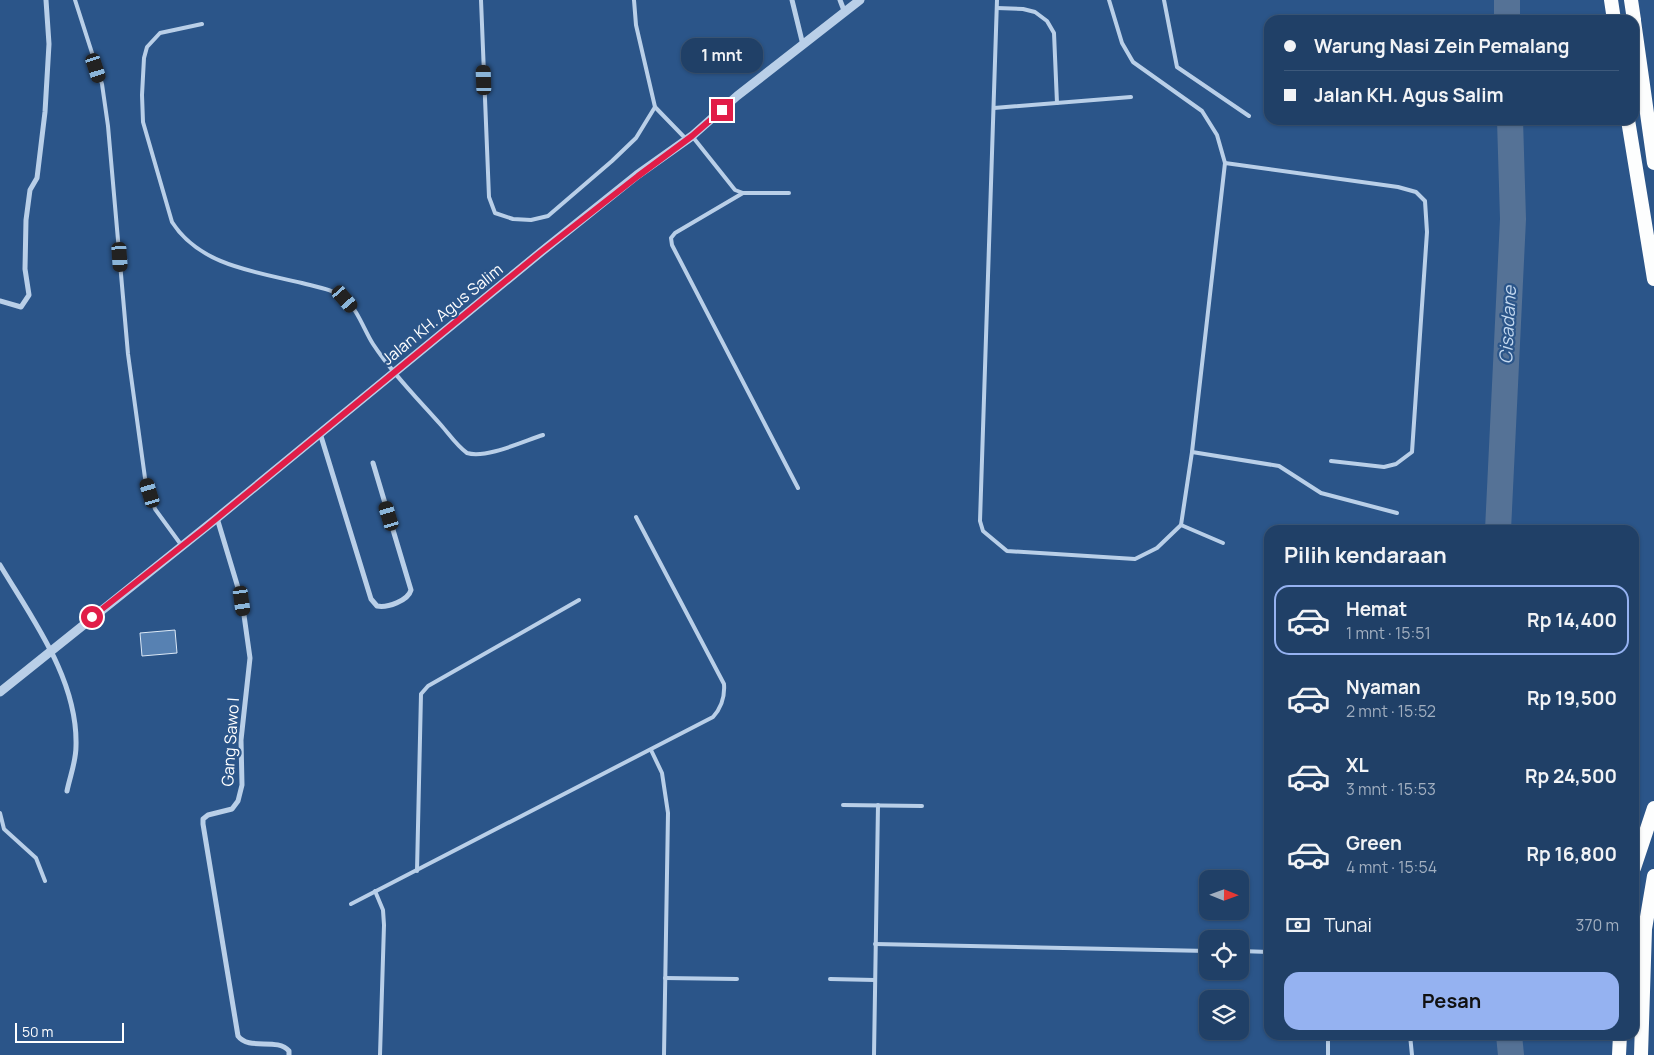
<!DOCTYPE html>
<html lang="id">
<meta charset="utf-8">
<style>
body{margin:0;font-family:Manrope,sans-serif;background:#2d4b70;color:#f1f3f6;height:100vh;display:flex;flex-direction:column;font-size:19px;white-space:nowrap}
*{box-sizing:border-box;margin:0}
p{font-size:16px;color:#a2afc0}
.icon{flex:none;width:28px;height:28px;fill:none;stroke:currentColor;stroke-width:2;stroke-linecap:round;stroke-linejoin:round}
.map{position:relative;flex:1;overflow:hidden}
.panel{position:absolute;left:1264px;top:525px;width:375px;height:515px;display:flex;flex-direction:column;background:#204067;border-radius:15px;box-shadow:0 1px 4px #0004,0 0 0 1px #3d597b}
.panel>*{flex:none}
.banner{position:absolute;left:1264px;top:15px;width:375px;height:110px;border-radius:15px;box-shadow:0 1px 4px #0004,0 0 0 1px #3d597b;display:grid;align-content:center;height:110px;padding:0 20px;background:#204067}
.needle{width:32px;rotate:91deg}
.fabs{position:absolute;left:1199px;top:870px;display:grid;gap:10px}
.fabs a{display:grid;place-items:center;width:50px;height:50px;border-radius:10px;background:#204067;box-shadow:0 1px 4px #0004,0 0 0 1px #3d597b;font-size:25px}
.scale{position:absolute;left:15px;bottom:12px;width:109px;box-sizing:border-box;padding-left:5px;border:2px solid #fff;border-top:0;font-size:14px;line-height:18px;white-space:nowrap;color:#fff;-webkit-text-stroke:4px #2b5589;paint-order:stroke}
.end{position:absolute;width:22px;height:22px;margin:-11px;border:6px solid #e11d48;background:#fff;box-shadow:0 0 0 2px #fff}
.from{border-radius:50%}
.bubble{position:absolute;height:35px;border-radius:15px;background:#204067;box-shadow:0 1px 4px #0004,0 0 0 1px #3d597b;font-size:16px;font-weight:700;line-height:35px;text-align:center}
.car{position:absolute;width:15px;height:30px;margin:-15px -8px;border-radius:6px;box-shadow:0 0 4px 1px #0007;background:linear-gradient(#222 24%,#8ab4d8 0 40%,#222 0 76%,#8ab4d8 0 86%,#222 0)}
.banner b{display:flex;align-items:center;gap:18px;height:48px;font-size:19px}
.banner b+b{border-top:1px solid #3d597b}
.banner i{width:12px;height:12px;background:#f1f3f6}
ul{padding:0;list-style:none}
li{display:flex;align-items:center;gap:15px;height:70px;margin:0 10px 8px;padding:0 10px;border:2px solid transparent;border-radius:15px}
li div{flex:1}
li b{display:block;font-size:19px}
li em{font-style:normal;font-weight:700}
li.active{border-color:#95b2f1}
li>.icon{width:45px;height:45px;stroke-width:1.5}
h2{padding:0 20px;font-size:22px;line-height:60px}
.pay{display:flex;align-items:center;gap:12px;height:55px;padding:0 20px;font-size:19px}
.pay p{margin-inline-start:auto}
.primary-button{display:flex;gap:10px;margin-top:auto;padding:10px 20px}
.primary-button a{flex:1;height:58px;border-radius:15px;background:#95b2f1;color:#111;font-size:20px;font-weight:700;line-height:58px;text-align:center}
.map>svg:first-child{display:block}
</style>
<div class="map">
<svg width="1654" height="1055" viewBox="0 0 1654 1055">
<rect width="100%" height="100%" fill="#2b5589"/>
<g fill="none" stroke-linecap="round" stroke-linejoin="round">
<g stroke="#557296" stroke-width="26">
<path d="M1507,0V20"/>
<path d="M1498,530L1513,219L1510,120"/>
<path d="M1509,1035L1511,1055"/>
</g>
</g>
<path fill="#5781b2" stroke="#dce9f7" d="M175,630L177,653L142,656L140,633Z"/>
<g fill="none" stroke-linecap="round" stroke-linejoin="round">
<g stroke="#b9cfe8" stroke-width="4">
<path d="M75,0L102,84L108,126L128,354L145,478L155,509L182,546"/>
<path d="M481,0L489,197L495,213L513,219L531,220L548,216L612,161L636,138L655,107"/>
<path d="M634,0L636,25L655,107L687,140"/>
<path d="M997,0L980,521L983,531L1007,551L1135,559L1157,548L1181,525L1192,452L1225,163"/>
<path d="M1109,0L1122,43L1133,62L1202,111L1217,135L1225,163L1398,187L1416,192L1425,201L1427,232L1412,452L1396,464L1384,467L1331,461"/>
<path d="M1164,0L1177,67L1249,116"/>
<path d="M997,8L1023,9L1035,12L1047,21L1054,33L1057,103"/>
<path d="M202,24L160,33L147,47L144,58L142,95L143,122L172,222C200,266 257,272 302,283C317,287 333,289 345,299C358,310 364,330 373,344C392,373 418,399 441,425C449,434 457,446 467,453C486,459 524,441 543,435"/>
<path d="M994,108L1131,97"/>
<path d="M692,136L735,190L743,193H789"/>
<path d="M743,193L675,233L671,238L672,245L798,488"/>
<path d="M1192,452L1279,466L1321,493L1397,513"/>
<path d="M1181,525L1223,543"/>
<path d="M651,750L662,773L668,813L664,1055"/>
<path d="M843,805L922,806"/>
<path d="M0,813L4,829L36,858L45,881"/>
<path d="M417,871L421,694L428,686L579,600"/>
<path d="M375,891L383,910L384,925L380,1055"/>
<path d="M351,904L713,717C722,707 725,697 724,684L636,517"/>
<path d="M875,944L1208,951"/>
<path d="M1240,951L1269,952"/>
<path d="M665,978L737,979"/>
<path d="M830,979L875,980"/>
<path d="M1410,1035L1412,1055"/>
<path d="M874,1055L878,805"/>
<path d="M1328,1055V1035"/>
</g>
<g stroke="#b9cfe8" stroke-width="5">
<path d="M792,0L803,45"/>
<path d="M840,0L845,13"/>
<path d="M0,301L21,307L29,295L25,269L26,220L30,190L37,178L45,112L49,44L46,0"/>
<path d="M320,433L371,599L377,606C387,608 408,601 411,590L373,463"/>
<path d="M217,518L242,601L250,658L241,740L242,785L238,801L232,809L208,815L203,819V824L238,1036C249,1051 277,1037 289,1051V1055"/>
<path d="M0,565C33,620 78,680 76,746C76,762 70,776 67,791"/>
<path d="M1634,832L1643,834"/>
</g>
<path stroke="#b9cfe8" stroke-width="9" d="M0,692L217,518L541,252L637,175L692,136L737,96L860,0"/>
<g stroke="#fdfefe" stroke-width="14">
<path d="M1611,0L1614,20"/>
<path d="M1631,0L1634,20"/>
<path d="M1634,21L1654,163"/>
<path d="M1628,120L1654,279"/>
<path d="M1634,868L1654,808"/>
<path d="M1619,1055L1620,1035"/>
<path d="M1641,1055L1645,929L1654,876"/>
</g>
</g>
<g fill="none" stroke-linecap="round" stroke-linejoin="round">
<path stroke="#e11d48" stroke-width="6" d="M92,617L205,528L541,252L638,176L692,136L722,110"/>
</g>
<g text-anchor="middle" stroke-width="4.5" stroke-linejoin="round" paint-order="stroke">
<g font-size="16" fill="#fff" stroke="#2b5589">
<text transform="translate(442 314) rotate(-39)" y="6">Jalan KH. Agus Salim</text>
<text transform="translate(230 742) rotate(-86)" y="6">Gang Sawo I</text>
</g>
<g font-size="18" font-style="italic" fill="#c4d9f0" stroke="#2b5589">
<text transform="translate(1508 325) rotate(-87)" y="6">Cisadane</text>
</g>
</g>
</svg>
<div class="fabs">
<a><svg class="needle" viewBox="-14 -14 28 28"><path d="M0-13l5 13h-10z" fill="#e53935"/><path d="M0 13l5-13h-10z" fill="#a2afc0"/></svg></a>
<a><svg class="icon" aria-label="locate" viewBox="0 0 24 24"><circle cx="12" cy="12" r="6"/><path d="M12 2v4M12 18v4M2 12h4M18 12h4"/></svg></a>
<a><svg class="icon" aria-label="layers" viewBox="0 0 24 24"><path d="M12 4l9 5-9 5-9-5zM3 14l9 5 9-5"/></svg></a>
</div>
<div class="scale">50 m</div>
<i class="end from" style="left:92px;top:617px"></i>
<i class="end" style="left:722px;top:110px"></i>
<div class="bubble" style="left:681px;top:38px;width:82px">1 mnt</div>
<i class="car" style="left:96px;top:68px;rotate:162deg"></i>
<i class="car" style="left:484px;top:80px;rotate:358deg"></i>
<i class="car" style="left:120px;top:257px;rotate:176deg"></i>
<i class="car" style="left:345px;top:299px;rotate:139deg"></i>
<i class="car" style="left:150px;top:493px;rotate:343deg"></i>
<i class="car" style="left:389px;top:516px;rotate:343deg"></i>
<i class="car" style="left:242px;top:601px;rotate:172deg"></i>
<div class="banner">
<b><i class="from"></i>Warung Nasi Zein Pemalang</b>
<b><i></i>Jalan KH. Agus Salim</b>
</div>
<section class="panel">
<h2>Pilih kendaraan</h2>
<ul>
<li class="active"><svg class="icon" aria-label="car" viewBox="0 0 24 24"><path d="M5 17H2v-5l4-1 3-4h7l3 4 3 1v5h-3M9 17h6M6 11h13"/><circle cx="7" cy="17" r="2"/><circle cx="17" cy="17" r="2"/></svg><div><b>Hemat</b><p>1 mnt · 15:51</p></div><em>Rp 14,400</em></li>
<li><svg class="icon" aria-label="car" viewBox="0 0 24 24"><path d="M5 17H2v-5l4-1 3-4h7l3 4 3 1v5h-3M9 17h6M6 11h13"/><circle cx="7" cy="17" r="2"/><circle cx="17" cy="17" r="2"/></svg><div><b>Nyaman</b><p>2 mnt · 15:52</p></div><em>Rp 19,500</em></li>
<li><svg class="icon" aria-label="car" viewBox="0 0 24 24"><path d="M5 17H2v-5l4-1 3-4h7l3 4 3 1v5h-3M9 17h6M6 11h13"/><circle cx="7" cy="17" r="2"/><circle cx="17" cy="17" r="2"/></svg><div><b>XL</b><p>3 mnt · 15:53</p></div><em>Rp 24,500</em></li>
<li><svg class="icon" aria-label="car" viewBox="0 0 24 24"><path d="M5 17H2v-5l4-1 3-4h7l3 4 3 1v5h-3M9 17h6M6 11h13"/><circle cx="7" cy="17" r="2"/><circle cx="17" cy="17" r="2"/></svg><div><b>Green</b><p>4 mnt · 15:54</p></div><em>Rp 16,800</em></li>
</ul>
<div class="pay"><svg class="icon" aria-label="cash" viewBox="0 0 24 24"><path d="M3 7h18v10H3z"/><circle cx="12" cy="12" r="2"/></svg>Tunai<p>370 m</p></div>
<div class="primary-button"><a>Pesan</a></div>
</section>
</div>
